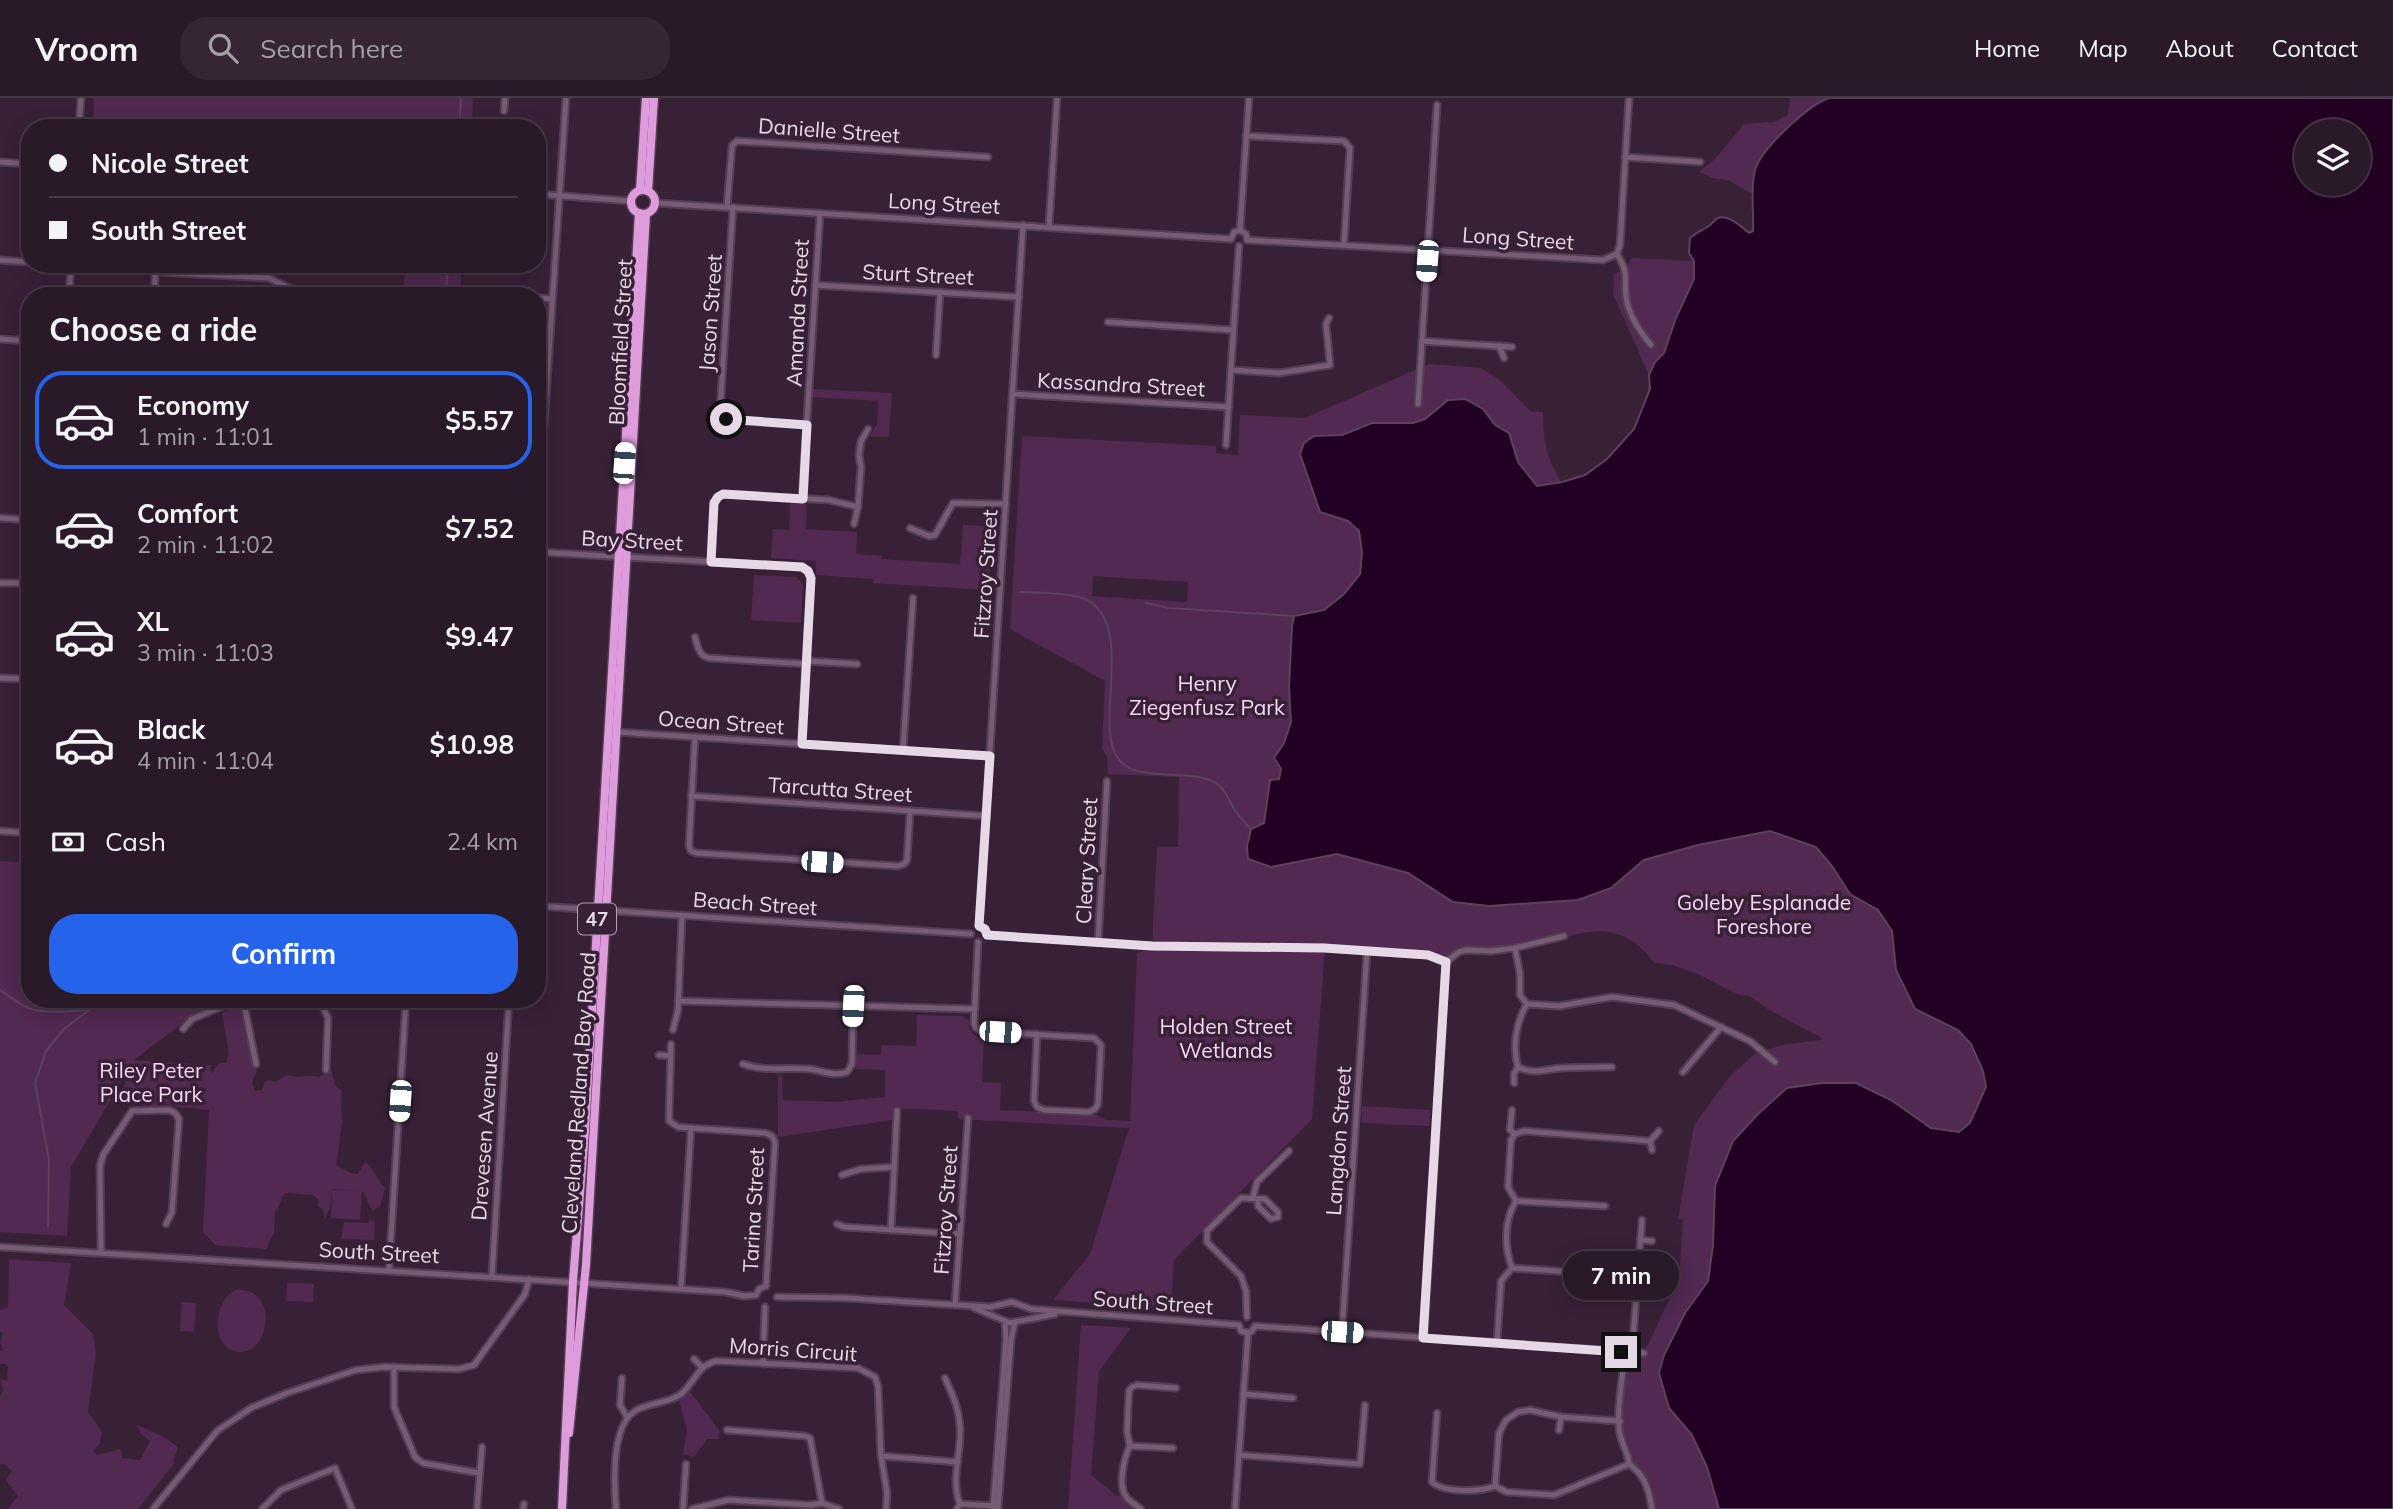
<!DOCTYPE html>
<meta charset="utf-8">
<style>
body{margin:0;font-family:Mulish,sans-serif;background:#362635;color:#f1f3f6;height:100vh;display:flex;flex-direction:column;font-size:26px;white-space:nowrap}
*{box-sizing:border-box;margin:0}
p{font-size:23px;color:#a5a0a8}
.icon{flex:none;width:38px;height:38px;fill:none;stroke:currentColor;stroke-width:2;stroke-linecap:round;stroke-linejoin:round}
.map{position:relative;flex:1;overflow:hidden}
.details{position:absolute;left:21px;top:189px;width:525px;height:721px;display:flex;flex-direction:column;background:#2a1929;border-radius:28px;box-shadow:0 4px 18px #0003,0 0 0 2px #463846}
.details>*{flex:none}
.banner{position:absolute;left:21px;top:21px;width:525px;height:154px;border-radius:28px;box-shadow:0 4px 18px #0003,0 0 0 2px #463846;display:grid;align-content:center;height:154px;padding:0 28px;background:#2a1929}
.fabs{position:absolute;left:2294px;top:21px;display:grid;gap:14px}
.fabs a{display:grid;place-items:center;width:77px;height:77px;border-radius:50%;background:#2a1929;box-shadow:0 4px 18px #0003,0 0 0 2px #463846;font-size:35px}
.end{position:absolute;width:32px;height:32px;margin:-16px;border:9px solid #e7d8e7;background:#111;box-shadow:0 0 0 4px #111}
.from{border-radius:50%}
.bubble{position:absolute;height:49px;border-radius:24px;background:#2a1929;box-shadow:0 4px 18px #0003,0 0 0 2px #463846;font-size:23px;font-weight:700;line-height:49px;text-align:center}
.car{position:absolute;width:21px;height:42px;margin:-21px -10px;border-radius:9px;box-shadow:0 0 5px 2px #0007;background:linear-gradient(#fff 24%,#345 0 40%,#fff 0 76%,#345 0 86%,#fff 0)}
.banner b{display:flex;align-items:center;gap:24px;height:66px;font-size:26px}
.banner b+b{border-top:2px solid #463846}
.banner i{width:18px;height:18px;background:#f1f3f6}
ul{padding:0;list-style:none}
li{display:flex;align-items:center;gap:21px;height:98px;margin:0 14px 10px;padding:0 14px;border:4px solid transparent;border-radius:28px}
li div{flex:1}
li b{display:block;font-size:26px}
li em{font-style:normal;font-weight:700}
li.active{border-color:#2563eb}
li>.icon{width:63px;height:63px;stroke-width:1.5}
h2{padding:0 28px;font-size:32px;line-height:84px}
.pay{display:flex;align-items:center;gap:18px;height:77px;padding:0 28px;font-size:26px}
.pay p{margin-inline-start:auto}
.cta{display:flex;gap:14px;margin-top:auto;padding:14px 28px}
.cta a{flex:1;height:80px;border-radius:28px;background:#2563eb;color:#fff;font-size:28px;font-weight:700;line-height:80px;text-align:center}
header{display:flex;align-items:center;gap:42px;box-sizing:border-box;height:98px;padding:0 35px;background:#2a1929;border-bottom:2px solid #463846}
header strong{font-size:33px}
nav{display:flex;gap:38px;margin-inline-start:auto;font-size:24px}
.search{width:490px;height:63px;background:#362635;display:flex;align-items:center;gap:18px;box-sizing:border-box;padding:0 24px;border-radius:28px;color:#a5a0a8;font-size:26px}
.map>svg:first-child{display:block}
</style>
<header>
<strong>Vroom</strong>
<div class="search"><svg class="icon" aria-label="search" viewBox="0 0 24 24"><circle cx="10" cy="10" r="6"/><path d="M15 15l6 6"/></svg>Search here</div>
<nav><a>Home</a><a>Map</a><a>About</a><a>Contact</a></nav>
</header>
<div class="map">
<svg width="2393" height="1411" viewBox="0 0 2393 1411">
<rect width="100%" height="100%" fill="#382137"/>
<g fill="#522951" fill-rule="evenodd">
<path d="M94,0H473L472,30H93Z"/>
<path d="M1790,0H2001L2017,878L1901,1411H1652L1648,1388L1629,1366L1621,1340L1620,1323L1624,1263L1621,1254L1644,1255L1679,1181L1683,1122L1678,1121L1694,1027L1730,978L1756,955L1787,946L1821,942L1822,940L1769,912L1750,898L1739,897L1698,876L1672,867L1654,865C1615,809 1567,843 1514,850C1499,852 1479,847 1465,853C1459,855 1452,861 1446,864L1439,859L1325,850L1312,1021L1174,1162L1171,1209L1053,1202L1090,1156L1129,1030L958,1021V1013L894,1010L892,1022L778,1039V977H782L783,1002L836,1004L885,999V972L856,971L857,956L881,957V947L916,948L917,917L962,918L969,923V931L976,938L984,939L982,984L1001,985L1000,1012L1097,1017L1106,1022L1130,1023L1137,856L1152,848L1157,749H1178L1179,679L1108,676L1107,659L1102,651L1105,583L1010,531L1022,338L1216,348V355L1238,357L1240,317L1305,320L1429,266L1481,270L1500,282L1530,313L1543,314C1544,347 1545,355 1561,384C1570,382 1580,380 1587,375C1620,355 1650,317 1649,277L1613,196L1614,176L1626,170L1632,160L1693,163L1689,155L1690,140C1699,132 1702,133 1709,128C1712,126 1715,121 1718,120C1728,116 1742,129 1749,135L1753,133L1754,97L1728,82L1712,80L1699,74L1716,60L1744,26L1774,24L1788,17ZM1093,478L1188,484L1187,504L1092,498Z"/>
<path d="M405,166H462L460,198H403Z"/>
<path d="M813,291L892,295L889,339L870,338L877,326L878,303L813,299Z"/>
<path d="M790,405L807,406L806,431L857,434L856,456L882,458V461L960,466L963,427L984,428L985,407L995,408L989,492L873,485V481L816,477V463L771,460L773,431L789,432Z"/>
<path d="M754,477L796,479L803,486L801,525L751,522Z"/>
<path d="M0,763L30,765V901H234L189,920L134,962L211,967V976L219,965H226L229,956L222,914L237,909L241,910L251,964L257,972L252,985L255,993L262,992L264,985L269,982L276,984L287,977C299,981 309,976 320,979L329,972L332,974L335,987L341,992L342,1025L336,1067L351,1075L358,1076L365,1064C373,1069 377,1082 385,1090L380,1108L373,1113C367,1106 368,1099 362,1093L360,1122L331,1120L332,1092L359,1093L332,1091L330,1109L325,1121L323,1112L318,1108V1101L313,1097L285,1095C280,1102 281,1107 275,1114L274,1135L266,1151L215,1147L203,1134L209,1012L178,1009L168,1006L158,1008L118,1006L131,967L71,1069L67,1138L0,1134Z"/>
<path d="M1362,1008L1430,1012L1429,1028L1361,1025Z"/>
<path d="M370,1121L373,1122L375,1125L374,1142L341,1141L344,1124L369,1125Z"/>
<path d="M9,1161L71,1165L64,1207L93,1236L96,1257L88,1314L102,1334L100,1345L93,1354L98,1357L121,1351L122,1360L140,1362L150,1343L141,1336L137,1327L162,1338L178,1349L173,1364H175L138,1411H8L18,1398L6,1382L12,1373L4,1366L0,1367V1299L3,1292L0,1281L7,1283L8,1269L5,1266H0V1253L3,1252L0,1245L3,1236L0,1233V1212L8,1209Z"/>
<path d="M287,1185L314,1186L313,1204L286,1203Z"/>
<path d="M236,1192C277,1188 272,1252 242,1254C209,1255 212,1202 236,1192Z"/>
<path d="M182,1204L196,1205L194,1234L180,1233Z"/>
<path d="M1081,1227L1131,1230L1099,1273L1091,1377L1116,1397L1125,1398L1141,1411H1068Z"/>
<path d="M690,1294L719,1332V1341H707L694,1359L683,1356L687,1332L679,1303Z"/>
</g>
<path fill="#220023" stroke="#5d415e" stroke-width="2" fill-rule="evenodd" d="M1829,0H2393V1411H1719L1707,1369L1692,1337L1669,1310L1659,1275L1664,1257L1685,1215L1708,1183L1713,1147L1715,1088L1733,1043L1758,1016L1787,990L1822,985H1856L1891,1002L1931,1030L1959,1034L1970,1025L1986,989L1983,973L1971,946L1958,932L1915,911L1896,872L1892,833L1878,812L1850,796L1832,768L1816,749L1770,733L1698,747L1644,762L1611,790L1578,802L1489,808L1453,804L1408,775L1337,756L1271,769L1248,761L1247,748L1251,731L1264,725L1270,682L1279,681L1281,671L1274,660L1284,645L1291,624L1289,588L1292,528L1294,518L1324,512L1344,496L1360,476L1362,455L1359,433L1348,423L1320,414L1300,356L1304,345L1314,338L1342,337L1372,325H1413L1425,321L1448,302L1465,301L1483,311L1495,327L1509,335L1518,364L1537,388L1562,384L1585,377L1607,361L1634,331L1650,291L1649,277L1655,264L1664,255L1676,220L1694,181V163L1689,155L1690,140C1699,132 1702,133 1709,128C1712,126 1715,121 1718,120C1728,116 1742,129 1749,135L1753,133C1754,114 1750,91 1755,72C1761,51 1808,7 1829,0ZM2306,33H2359V86H2306Z"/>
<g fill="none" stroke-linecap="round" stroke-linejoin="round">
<g stroke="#5d415e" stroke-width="2">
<path d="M459,30L461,0"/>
<path d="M446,198L448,166"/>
<path d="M1021,494C1038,495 1075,494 1089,503C1136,533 1091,631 1120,663C1139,684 1186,671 1212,683C1225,689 1228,700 1234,711C1239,719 1245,725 1251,731"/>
<path d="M1146,505L1168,510L1294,518"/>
<path d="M0,892C9,898 19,906 28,910C50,918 107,912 126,901"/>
<path d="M48,1128L49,1062L35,985L46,953L64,931L90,911"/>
</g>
<defs>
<g id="minor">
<path d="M504,13L505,0"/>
<path d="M79,30L81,0"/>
<path d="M1246,38L1344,43L1350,50L1344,146"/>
<path d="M1625,59L1700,64"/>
<path d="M0,64L30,66"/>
<path d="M537,96L631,103"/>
<path d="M655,105L1231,141"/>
<path d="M727,109L732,48L737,43L988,59"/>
<path d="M733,109L720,313L726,322L807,327"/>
<path d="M1049,128L1057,0"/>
<path d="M1240,132L1249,0"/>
<path d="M1231,141L1234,134L1240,132L1246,136L1247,142"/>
<path d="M1247,142L1603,162L1617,156"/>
<path d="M1617,156L1620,147L1629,0"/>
<path d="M1617,156C1629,176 1624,178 1626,198C1628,216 1640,234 1651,247"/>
<path d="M0,162L30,164"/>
<path d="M155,174L269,180L293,192L352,195L359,198"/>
<path d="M815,187L1019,199"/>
<path d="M69,198L71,166"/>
<path d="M154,198L156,166"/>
<path d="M492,198H496"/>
<path d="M537,200L552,201"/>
<path d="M1108,224L1233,232"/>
<path d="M0,241L30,243"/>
<path d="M1422,243L1512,249"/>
<path d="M1499,248L1504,260"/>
<path d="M936,257L940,194"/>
<path d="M1231,272L1279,275L1330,267L1326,226L1329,220"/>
<path d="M1013,296L1229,309"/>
<path d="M1418,306L1437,7"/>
<path d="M1226,347L1239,148"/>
<path d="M802,401L820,115"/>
<path d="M0,420L30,422"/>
<path d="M854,426L858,409L861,369L859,357L861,343L868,331"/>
<path d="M910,430L929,438L935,437L953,405L1006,406"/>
<path d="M537,433L566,0"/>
<path d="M537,454L802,469L808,473L811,480L801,646"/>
<path d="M711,464L714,405L717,399L723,396L829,402L858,409"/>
<path d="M0,485H30"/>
<path d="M537,536H543"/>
<path d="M695,539C698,549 698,557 709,560L806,566"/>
<path d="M806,563L857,566"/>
<path d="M0,580L30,581"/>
<path d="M617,634L990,658"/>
<path d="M695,639L689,748L691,753L696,755L898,768L904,766L907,762L910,713"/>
<path d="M903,652L913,500"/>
<path d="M691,698L986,718"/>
<path d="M0,733L30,735"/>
<path d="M537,808L971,836"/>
<path d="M979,828L1023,127"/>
<path d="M987,837L1152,848L1324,850L1428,857L1446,864"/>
<path d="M978,844L974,925L976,930L981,933L1094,940L1101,947L1098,1006L1095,1011L1089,1014L1044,1012L1037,1009L1034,1003L1037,936"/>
<path d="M1098,845L1107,683"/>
<path d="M1515,850L1520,876V897L1527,906C1516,924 1512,949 1518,969C1533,977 1546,971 1561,970C1578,969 1595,969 1612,969"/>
<path d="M1446,864L1459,854L1466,852L1491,853L1515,850L1564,838"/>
<path d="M243,901L256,966"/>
<path d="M319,901L328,920L326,972"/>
<path d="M678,903L975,911"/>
<path d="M1527,906L1559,908L1612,899L1674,907L1750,943L1775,964"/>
<path d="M183,931L192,921L240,901"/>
<path d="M673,932L678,912L682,817"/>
<path d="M671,946L669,1023L678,1029L691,1030L681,1190"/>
<path d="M659,957L670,958"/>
<path d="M743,966C764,974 786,969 809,971C821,972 834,979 847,974L852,966L853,908"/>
<path d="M1683,974L1721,929"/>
<path d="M1514,985V976L1518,969"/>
<path d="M1512,1012L1510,1032L1515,1036"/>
<path d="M691,1030L765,1035L772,1038L775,1044L766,1188"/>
<path d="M1652,1052L1650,1043L1659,1033"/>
<path d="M842,1077L861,1071L894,1069"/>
<path d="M1253,1099L1257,1084L1289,1053"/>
<path d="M1516,1103L1605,1108"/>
<path d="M837,1126L844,1129L960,1136"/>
<path d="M891,1132L897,1013"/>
<path d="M1640,1142L1652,1143"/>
<path d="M0,1149L726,1194L744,1198L756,1197L759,1191L766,1188"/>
<path d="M101,1154L100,1068L103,1057L132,1013L169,1012L175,1015L179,1021L172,1114L166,1126"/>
<path d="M1512,1170L1601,1176"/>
<path d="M389,1171L406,901"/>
<path d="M492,1177L509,901"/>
<path d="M777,1199L845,1200L990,1209L1012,1204L1031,1211L1239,1227L1241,1233L1248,1235"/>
<path d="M955,1207L968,1020"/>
<path d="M974,1210L1010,1225L1055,1216"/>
<path d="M1247,1219L1246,1193L1241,1178L1207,1144V1133L1241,1100L1265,1101L1278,1114V1119L1271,1121L1258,1108V1102"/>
<path d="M1342,1234L1367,853"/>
<path d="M1248,1235L1252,1233L1255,1228L1644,1255"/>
<path d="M1424,1240L1446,864"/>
<path d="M1497,1245L1501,1183L1512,1170C1504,1149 1504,1122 1516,1103L1508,1089L1511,1042L1515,1036L1524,1033L1650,1043"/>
<path d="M1621,1254L1624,1263C1622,1285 1615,1320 1621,1340C1624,1350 1628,1355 1629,1366C1645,1377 1649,1392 1652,1411"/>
<path d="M1632,1254L1642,1122"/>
<path d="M694,1261L702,1269"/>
<path d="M763,1266L765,1209"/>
<path d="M394,1269V1309L415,1359L423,1365L479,1375"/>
<path d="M622,1280L620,1307L627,1319"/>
<path d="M945,1280C952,1296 959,1310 960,1328C962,1353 950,1382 960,1406L957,1411"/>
<path d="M1243,1296L1293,1300"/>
<path d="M1437,1315L1432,1384C1444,1395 1481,1394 1495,1388L1507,1394L1554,1397L1629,1366"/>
<path d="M727,1332L805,1338L810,1340L822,1405"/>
<path d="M1559,1332L1561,1319"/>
<path d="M1130,1348L1173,1350"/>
<path d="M1239,1357L1360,1366L1365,1307"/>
<path d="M881,1358L958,1364"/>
<path d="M1495,1388L1499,1335L1506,1322L1518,1314L1530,1312L1561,1319L1620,1323"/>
<path d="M960,1406L995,1408"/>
<path d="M153,1411L217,1333L251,1310L287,1295L356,1272L384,1269L459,1271L474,1267L525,1196L529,1181"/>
<path d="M262,1411L281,1392L335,1370L352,1411"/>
<path d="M477,1411L482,1349"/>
<path d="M523,1411L524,1406"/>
<path d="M616,1411C614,1386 611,1328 635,1313C650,1304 667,1306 681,1296C695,1284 697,1268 716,1263L858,1270L875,1279L878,1288L881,1358L887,1395L886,1411"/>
<path d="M683,1411L686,1366"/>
<path d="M692,1411L728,1402L811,1407L822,1405L839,1411"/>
<path d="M993,1411L1006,1241L1005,1223"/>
<path d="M998,1411L1011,1242L1015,1224"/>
<path d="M1141,1411C1137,1408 1131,1404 1127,1400C1117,1388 1124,1360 1130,1348L1127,1334L1129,1293L1132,1289L1137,1287L1176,1290"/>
<path d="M1235,1411L1248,1235"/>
</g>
<g id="highway">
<circle cx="643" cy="104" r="12"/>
<path d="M640,92L646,0"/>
<path d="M648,93L654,0"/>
<path d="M569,1335L586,1167L646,116"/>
<path d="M562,1411L573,1183L585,1033L639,115"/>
</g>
</defs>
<use href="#minor" stroke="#543e53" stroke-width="9"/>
<use href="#highway" stroke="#543e53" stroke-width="11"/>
<use href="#minor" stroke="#765b75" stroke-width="5"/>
<use href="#highway" stroke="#de9cdc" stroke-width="8"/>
</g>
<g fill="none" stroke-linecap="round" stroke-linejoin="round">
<path stroke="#e7d8e7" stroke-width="9" d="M726,321L807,327L803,401L723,396L718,399L714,405L711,464L802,469L808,473L811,480L802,646L990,658L979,828L985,831L987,837L1152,848L1324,850L1428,857L1446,864L1423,1240L1621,1254"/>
</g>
<g text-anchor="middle" stroke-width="7" stroke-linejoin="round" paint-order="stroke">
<rect fill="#382137" stroke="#b2a1b2" stroke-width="2" x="578" y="805.5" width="38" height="31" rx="5"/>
<g font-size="19" font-weight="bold" fill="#e7d8e7">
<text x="597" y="828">47</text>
</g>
<g font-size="21" fill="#e7d8e7" stroke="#382137">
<text transform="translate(829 33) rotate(4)" y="7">Danielle Street</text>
<text transform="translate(944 106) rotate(3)" y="7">Long Street</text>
<text transform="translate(1518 141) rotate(4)" y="7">Long Street</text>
<text transform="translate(918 177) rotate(3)" y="7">Sturt Street</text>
<text transform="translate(711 215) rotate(-86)" y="7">Jason Street</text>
<text transform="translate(798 215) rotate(-87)" y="7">Amanda Street</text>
<text transform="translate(621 244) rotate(-87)" y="7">Bloomfield Street</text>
<text transform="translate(1121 287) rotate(3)" y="7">Kassandra Street</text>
<text transform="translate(632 443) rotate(3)" y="7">Bay Street</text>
<text transform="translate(986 476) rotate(-86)" y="7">Fitzroy Street</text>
<text transform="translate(721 625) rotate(4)" y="7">Ocean Street</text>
<text transform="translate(840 692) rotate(4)" y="7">Tarcutta Street</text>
<text transform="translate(1087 763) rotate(-87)" y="7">Cleary Street</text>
<text transform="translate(755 806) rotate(4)" y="7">Beach Street</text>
<text transform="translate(579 995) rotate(-86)" y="7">Cleveland Redland Bay Road</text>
<text transform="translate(485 1038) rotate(-86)" y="7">Drevesen Avenue</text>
<text transform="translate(1339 1043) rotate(-86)" y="7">Langdon Street</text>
<text transform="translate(754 1112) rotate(-87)" y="7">Tarina Street</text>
<text transform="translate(946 1112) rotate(-86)" y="7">Fitzroy Street</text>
<text transform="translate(379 1155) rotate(3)" y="7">South Street</text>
<text transform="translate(1153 1205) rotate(4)" y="7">South Street</text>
<text transform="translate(793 1252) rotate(4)" y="7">Morris Circuit</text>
</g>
<g font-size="21" fill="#f9d6f7" stroke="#382137">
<text x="1207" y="593">Henry<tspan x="1207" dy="24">Ziegenfusz Park</tspan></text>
<text x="1764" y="812">Goleby Esplanade<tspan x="1764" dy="24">Foreshore</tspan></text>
<text x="1226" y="936">Holden Street<tspan x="1226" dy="24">Wetlands</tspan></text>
<text x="151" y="980">Riley Peter<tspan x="151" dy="24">Place Park</tspan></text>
</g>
</g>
</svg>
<div class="fabs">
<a><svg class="icon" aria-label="layers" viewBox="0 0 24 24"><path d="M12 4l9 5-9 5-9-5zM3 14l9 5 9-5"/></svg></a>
</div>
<i class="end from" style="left:726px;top:321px"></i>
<i class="end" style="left:1621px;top:1254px"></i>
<div class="bubble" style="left:1563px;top:1153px;width:116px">7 min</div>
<i class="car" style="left:1427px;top:163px;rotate:184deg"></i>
<i class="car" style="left:624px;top:365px;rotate:4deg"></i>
<i class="car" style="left:822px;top:764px;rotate:94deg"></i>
<i class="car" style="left:853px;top:908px;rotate:183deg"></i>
<i class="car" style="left:1000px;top:934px;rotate:94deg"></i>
<i class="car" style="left:400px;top:1003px;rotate:184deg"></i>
<i class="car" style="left:1342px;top:1234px;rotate:94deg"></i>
<div class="banner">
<b><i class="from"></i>Nicole Street</b>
<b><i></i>South Street</b>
</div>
<section class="details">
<h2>Choose a ride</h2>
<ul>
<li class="active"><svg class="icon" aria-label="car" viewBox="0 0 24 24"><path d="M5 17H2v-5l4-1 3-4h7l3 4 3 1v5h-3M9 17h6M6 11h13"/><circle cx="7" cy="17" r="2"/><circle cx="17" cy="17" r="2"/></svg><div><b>Economy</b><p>1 min · 11:01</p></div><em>$5.57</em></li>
<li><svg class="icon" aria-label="car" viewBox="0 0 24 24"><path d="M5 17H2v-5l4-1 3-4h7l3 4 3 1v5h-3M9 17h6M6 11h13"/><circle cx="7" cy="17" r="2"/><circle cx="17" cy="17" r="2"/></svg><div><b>Comfort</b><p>2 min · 11:02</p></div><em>$7.52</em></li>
<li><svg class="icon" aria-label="car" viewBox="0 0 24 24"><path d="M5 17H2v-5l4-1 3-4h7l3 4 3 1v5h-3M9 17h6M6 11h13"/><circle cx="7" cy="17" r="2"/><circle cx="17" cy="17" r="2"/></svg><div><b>XL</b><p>3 min · 11:03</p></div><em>$9.47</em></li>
<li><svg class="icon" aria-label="car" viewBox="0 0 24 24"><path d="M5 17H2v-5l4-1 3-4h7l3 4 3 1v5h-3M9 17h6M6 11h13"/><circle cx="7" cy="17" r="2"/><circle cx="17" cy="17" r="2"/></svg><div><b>Black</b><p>4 min · 11:04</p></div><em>$10.98</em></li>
</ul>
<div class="pay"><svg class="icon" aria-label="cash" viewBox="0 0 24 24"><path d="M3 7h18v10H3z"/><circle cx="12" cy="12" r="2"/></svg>Cash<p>2.4 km</p></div>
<div class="cta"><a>Confirm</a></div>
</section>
</div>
